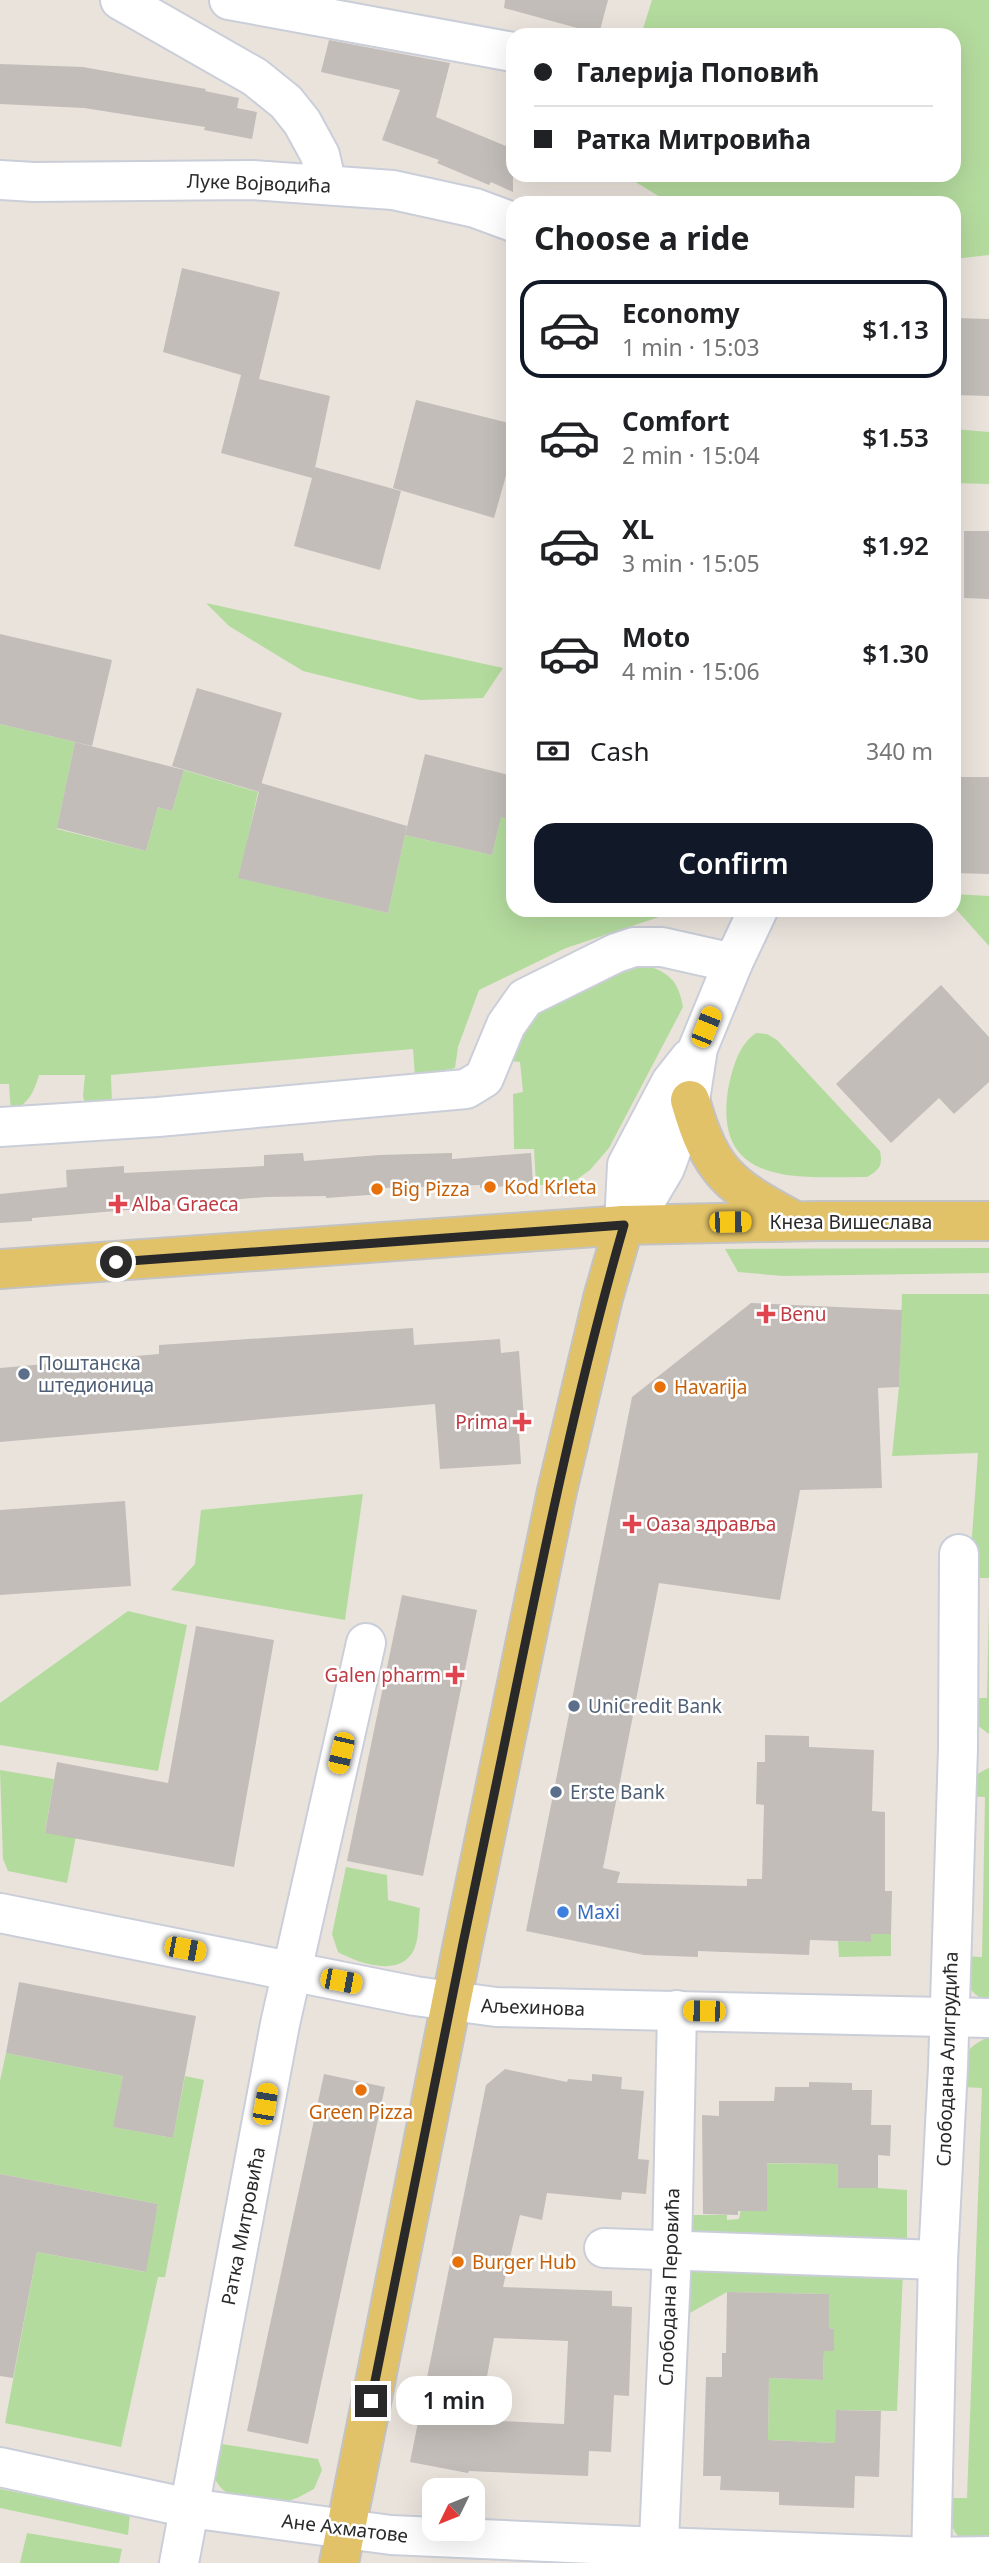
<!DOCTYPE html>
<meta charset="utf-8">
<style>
body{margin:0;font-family:"Noto Sans",sans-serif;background:#f6f6f6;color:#202124;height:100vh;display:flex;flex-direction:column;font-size:26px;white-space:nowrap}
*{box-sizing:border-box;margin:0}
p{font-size:23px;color:#757577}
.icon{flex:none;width:38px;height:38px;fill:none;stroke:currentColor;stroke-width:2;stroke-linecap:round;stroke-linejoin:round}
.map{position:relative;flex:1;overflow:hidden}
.sheet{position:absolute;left:506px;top:196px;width:455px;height:721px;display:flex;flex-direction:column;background:#fff;border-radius:21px;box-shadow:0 7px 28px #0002}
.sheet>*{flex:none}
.hud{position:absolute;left:506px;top:28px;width:455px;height:154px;border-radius:21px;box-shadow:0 7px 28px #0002;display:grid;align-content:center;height:154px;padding:0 28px;background:#fff}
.needle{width:46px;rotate:227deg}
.fabs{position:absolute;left:422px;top:2478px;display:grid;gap:14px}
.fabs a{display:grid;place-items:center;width:63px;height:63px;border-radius:14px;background:#fff;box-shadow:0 7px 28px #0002;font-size:35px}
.end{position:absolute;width:32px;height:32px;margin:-16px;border:9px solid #292929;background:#fff;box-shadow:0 0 0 4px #fff}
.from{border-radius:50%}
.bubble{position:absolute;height:49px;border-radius:21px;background:#fff;box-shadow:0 7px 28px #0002;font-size:23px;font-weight:600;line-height:49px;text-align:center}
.car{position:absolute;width:21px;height:42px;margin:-21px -10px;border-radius:9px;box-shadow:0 0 5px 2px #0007;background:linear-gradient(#f5c518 24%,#345 0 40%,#f5c518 0 76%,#345 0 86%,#f5c518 0)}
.hud b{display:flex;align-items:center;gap:24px;height:66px;font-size:26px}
.hud b+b{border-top:2px solid #e0e0e0}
.hud i{width:18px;height:18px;background:#202124}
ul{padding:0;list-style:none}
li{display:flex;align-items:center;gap:21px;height:98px;margin:0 14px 10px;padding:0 14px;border:4px solid transparent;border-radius:21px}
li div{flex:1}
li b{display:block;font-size:26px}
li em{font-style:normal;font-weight:600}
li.on{border-color:#111827}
li>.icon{width:63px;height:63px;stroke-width:1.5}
h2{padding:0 28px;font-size:32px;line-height:84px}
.pay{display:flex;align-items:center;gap:18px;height:77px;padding:0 28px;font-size:26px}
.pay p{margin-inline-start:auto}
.action{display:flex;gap:14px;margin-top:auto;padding:14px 28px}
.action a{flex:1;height:80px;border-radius:21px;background:#111827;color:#fff;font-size:28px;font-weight:600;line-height:80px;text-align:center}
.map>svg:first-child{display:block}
</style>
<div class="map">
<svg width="989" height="2563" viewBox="0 0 989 2563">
<rect width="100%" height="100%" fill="#eae3dc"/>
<g fill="#b4db9e">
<path d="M652,0H989V255L954,259V203H670L624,175H954V35H641Z"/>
<path d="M954,429L989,432V484L954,483Z"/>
<path d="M206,603L503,668L483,698L420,700L303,671L229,626Z"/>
<path d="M0,724L75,742L57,829L146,851L158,807L172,811L184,770L258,792L239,878L388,913L405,835L492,855L501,816L513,811V910H680L566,948L479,990L458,1047L455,1068L415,1077L413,1049L111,1075L112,1105L86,1107L83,1096L85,1075H39C33,1095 28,1103 11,1113L9,1084H0Z"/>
<path d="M954,894L989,896V946L954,907Z"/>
<path d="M634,963C664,969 678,976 683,1007L609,1148L590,1170L569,1185H536L534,1149H514L513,1094L523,1092L520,1062L510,1061L516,1038L534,1014Z"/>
<path d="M756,1033L767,1034L777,1040L880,1151C883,1166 879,1170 867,1177C800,1177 713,1188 728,1090C732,1070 738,1045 756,1033Z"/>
<path d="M989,1248V1273L783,1276L738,1272L725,1249Z"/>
<path d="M902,1294H989V1578H969L978,1453L892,1456L899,1387Z"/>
<path d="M363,1494L345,1620L171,1590L195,1564L201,1510Z"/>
<path d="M989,1603V1734L977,1725L966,1698H987Z"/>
<path d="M128,1611L187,1625L158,1771L0,1745V1703Z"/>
<path d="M989,1768V2001C966,1995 965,1976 960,1956L982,1957L985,1797L964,1796C969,1782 974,1774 989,1768Z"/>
<path d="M0,1770L54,1779L45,1832L76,1836L67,1883L8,1871L3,1859Z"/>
<path d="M346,1867L387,1875L388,1900L420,1908C418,1922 420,1945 410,1956C393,1976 356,1962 338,1952L332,1934Z"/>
<path d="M871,1934H891V1956L839,1957L838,1941L871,1942Z"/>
<path d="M989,2037V2546C952,2542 951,2531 947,2498H967L982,2088L961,2087C962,2060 962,2048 989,2037Z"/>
<path d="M6,2053L123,2076L114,2127L173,2138L185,2076L204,2080L165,2277H158L121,2447L5,2423L37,2252L145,2272L158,2204L0,2174V2081Z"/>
<path d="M749,2163L838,2164L878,2188L907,2190V2248L687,2241L689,2215H727V2220L739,2219Z"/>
<path d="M683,2261L903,2271L897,2411L837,2410L835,2443L768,2440L769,2378L823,2380L824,2351H834V2329L829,2328V2294L727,2292L681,2318Z"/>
<path d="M215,2443L318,2459L322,2470L314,2489C306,2493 297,2499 288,2501C262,2506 220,2504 212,2471C211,2463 214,2451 215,2443Z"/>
<path d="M0,2489L130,2514L128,2535L0,2508Z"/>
<path d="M27,2533L122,2549L119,2563H20Z"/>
</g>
<g fill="#c2bdb8" fill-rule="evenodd">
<path d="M505,0H608L599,34L504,8Z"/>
<path d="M329,40L450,63L436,117L513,149V192L491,182L489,185L437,163L439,160L382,140L400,90L321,72Z"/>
<path d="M0,64L83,67L206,89L205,91L239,98L237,108L257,112L252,139L204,130L205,127L84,108L0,104Z"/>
<path d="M182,268L280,292L259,379L330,396L314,473L315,467L401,491L380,570L294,546L312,478L221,453L241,375L163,352Z"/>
<path d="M954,318L989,319V396L954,395Z"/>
<path d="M416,400L513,424V451L494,518L393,488Z"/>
<path d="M964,531H989V599L964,598Z"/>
<path d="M0,634L112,660L92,746L0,724Z"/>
<path d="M197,688L282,713L259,792L172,766Z"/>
<path d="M75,742L184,770L172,811L158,807L146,851L57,828Z"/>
<path d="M425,754L513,776V820L501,817L492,855L405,835Z"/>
<path d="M954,777H989V874L954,873Z"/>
<path d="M261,783L407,826L388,913L238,878Z"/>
<path d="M941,985L989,1037V1082L954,1114L939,1098L891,1143L836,1084Z"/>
<path d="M303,1153L304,1161L379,1155L452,1153V1159L531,1153L533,1184L480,1188V1185L383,1188V1194L326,1198V1196L266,1197L179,1204L152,1208L32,1218V1221L0,1223V1194L67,1187L66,1170L124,1166V1173L264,1166V1155Z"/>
<path d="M751,1303L902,1310L899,1387L878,1388L882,1488L800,1490L780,1600L659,1583L603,1868L620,1872L617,1883L747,1886V1879H762L764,1805L756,1804L757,1762H765V1735L809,1736V1747L874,1750L872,1811L885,1812V1891H892L891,1934H871V1942L810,1940L809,1955L698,1951V1957L644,1955L526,1931L632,1397Z"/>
<path d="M413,1328L414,1345L500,1339L501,1353L519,1351L525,1432H519L521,1464L440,1469L435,1404L0,1442V1368L159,1354V1345Z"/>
<path d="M125,1501L131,1586L0,1595V1510Z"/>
<path d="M402,1595L477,1610L423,1876L347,1861Z"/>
<path d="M196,1626L274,1640L234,1867L45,1833L57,1762L168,1783Z"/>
<path d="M19,1982L196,2016L173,2138L113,2127L123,2076L6,2053Z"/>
<path d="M505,2069L567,2082L568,2079L592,2081V2074L622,2077L621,2089L644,2091L638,2159L649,2160L646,2194L622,2192L621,2200L547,2193L542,2220L520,2215L503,2287L612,2291V2306L632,2307L629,2396L614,2395L611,2452L589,2451L588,2476L469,2471L468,2473L410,2462L486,2085ZM494,2338L568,2341L564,2424L479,2420Z"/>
<path d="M324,2074L385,2087L308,2444L247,2431Z"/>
<path d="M809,2082L852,2083V2090H872L871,2125H891L890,2156L878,2155V2188H838V2164L767,2163V2211H738V2215L703,2214L702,2115L719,2116V2101H774L775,2087H809Z"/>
<path d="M0,2174L158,2204L146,2272L37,2252L13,2378L0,2376Z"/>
<path d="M727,2292L829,2294V2328L834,2329V2351H824L823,2380L769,2378L768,2440L835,2443L836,2410L881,2411L879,2477L855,2476L854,2508L779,2505V2492L720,2490L721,2476H703L706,2377H722V2353H726Z"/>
</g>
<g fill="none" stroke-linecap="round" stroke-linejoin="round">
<defs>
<g id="minor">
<path d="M120,0L255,77L286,102L302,122L320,155L327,185"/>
<path d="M229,0L513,52"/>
<path d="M0,180L34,182L252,180L393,190L475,208L513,222"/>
<path d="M0,1127L158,1117L466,1089L484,1078L506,1025L525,998L616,953L634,947H662L733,963"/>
<path d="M624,1225L643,1205L665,1168L690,1100L698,1048L733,963L758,910"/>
<path d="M624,1225L627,1165L671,1082L690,1058"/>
<path d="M0,1913L415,1996L496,2007L989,2018"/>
<path d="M604,2248L938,2260"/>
<path d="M0,2467L189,2508L391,2535L659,2547L930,2557L989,2556"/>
<path d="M179,2563L280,2024L366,1643"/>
<path d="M658,2563L672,2251L677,2010"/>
<path d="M931,2563L938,2260L948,2067L958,1748L959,1554"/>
</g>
<g id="major">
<path d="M690,1100C711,1174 730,1186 795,1221"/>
<path d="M0,1269L624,1225L818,1221H989"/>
<path d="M339,2563L462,1948L557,1491L603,1298L624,1225"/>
</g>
</defs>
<use href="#minor" stroke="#caced9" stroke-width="42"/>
<use href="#major" stroke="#c3c3c3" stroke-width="42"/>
<use href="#minor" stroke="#fff" stroke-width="38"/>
<use href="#major" stroke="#e2c269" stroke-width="38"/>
</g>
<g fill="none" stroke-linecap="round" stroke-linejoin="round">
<path stroke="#292929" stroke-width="9" d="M116,1262L624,1225C571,1409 535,1597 496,1785C453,1990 411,2195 371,2401"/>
</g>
<g fill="#e8710a" stroke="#fff" stroke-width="2.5">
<circle cx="490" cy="1187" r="7"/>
<circle cx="377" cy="1189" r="7"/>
<circle cx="660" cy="1387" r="7"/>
<circle cx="361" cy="2090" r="7"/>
<circle cx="458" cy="2262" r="7"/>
</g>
<g fill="#e0444e" stroke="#fff" stroke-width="2.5">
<path d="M114.5 1193.5h7v7h7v7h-7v7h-7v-7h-7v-7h7z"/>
<path d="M762.5 1303.5h7v7h7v7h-7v7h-7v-7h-7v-7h7z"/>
<path d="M518.5 1411.5h7v7h7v7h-7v7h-7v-7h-7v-7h7z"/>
<path d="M628.5 1513.5h7v7h7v7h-7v7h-7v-7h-7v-7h7z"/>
<path d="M451.5 1664.5h7v7h7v7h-7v7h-7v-7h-7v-7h7z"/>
</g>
<g fill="#5c6f8a" stroke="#fff" stroke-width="2.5">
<circle cx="24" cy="1374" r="7"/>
<circle cx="574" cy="1706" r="7"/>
<circle cx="556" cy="1792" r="7"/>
</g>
<circle fill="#3f7fe0" stroke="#fff" stroke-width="2.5" cx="563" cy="1912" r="7"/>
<g text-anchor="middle" stroke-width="5" stroke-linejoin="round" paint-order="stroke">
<g font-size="19" fill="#292929" stroke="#fff">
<text transform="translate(259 183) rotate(2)" y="7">Луке Војводића</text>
<text x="851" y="1229">Кнеза Вишеслава</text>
<text transform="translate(533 2007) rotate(2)" y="7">Аљехинова</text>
<text transform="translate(947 2059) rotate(-88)" y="7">Слободана Алигрудића</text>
<text transform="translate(243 2226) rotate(-79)" y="7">Ратка Митровића</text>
<text transform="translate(669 2287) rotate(-88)" y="7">Слободана Перовића</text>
<text transform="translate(345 2528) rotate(7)" y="7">Ане Ахматове</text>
</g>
<g font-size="19" fill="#c56008" stroke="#fff" text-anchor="start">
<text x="504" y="1194">Kod Krleta</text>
<text x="391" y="1196">Big Pizza</text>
<text x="674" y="1394">Havarija</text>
<text x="361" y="2119" text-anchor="middle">Green Pizza</text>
<text x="472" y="2269">Burger Hub</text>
</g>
<g font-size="19" fill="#be3a42" stroke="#fff" text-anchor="start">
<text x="132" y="1211">Alba Graeca</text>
<text x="780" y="1321">Benu</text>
<text x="508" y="1429" text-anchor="end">Prima</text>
<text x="646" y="1531">Оаза здравља</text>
<text x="441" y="1682" text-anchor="end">Galen pharm</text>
</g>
<g font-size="19" fill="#4e5e75" stroke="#fff" text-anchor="start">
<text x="38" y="1370">Поштанска<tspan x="38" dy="22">штедионица</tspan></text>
<text x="588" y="1713">UniCredit Bank</text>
<text x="570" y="1799">Erste Bank</text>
</g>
<g font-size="19" fill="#366cbe" stroke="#fff" text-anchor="start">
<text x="577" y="1919">Maxi</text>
</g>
</g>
</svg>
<div class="fabs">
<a><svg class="needle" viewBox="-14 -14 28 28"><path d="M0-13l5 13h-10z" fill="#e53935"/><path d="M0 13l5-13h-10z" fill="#757577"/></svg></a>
</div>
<i class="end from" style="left:116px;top:1262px"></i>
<i class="end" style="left:371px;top:2401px"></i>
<div class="bubble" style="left:396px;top:2376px;width:116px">1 min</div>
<i class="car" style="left:706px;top:1027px;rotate:22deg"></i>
<i class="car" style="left:730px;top:1222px;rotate:89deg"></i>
<i class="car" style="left:341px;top:1753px;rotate:193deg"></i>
<i class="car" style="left:185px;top:1949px;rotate:101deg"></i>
<i class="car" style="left:341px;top:1981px;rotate:101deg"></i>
<i class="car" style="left:704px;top:2011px;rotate:271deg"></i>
<i class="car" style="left:265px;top:2104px;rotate:10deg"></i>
<div class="hud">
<b><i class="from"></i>Галерија Поповић</b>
<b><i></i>Ратка Митровића</b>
</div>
<section class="sheet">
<h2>Choose a ride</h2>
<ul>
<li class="on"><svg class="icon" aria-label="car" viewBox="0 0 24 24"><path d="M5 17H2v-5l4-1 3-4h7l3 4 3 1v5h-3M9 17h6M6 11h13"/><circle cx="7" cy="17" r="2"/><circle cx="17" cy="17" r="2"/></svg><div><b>Economy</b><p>1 min · 15:03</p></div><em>$1.13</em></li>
<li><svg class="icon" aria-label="car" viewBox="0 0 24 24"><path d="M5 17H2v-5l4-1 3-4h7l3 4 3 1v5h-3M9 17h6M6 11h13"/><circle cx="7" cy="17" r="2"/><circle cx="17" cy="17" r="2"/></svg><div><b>Comfort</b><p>2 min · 15:04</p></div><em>$1.53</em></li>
<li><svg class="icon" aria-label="car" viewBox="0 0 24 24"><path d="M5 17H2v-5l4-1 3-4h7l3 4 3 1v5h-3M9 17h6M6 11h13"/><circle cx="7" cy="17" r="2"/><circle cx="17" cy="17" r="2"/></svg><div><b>XL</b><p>3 min · 15:05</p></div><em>$1.92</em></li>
<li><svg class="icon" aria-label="car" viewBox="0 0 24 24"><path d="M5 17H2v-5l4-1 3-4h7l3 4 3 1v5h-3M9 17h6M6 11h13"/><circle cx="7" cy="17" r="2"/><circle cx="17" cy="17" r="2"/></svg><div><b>Moto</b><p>4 min · 15:06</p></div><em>$1.30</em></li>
</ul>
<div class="pay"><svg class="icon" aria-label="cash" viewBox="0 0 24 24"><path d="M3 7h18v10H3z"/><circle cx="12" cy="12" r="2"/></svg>Cash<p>340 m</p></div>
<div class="action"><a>Confirm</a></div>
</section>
</div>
